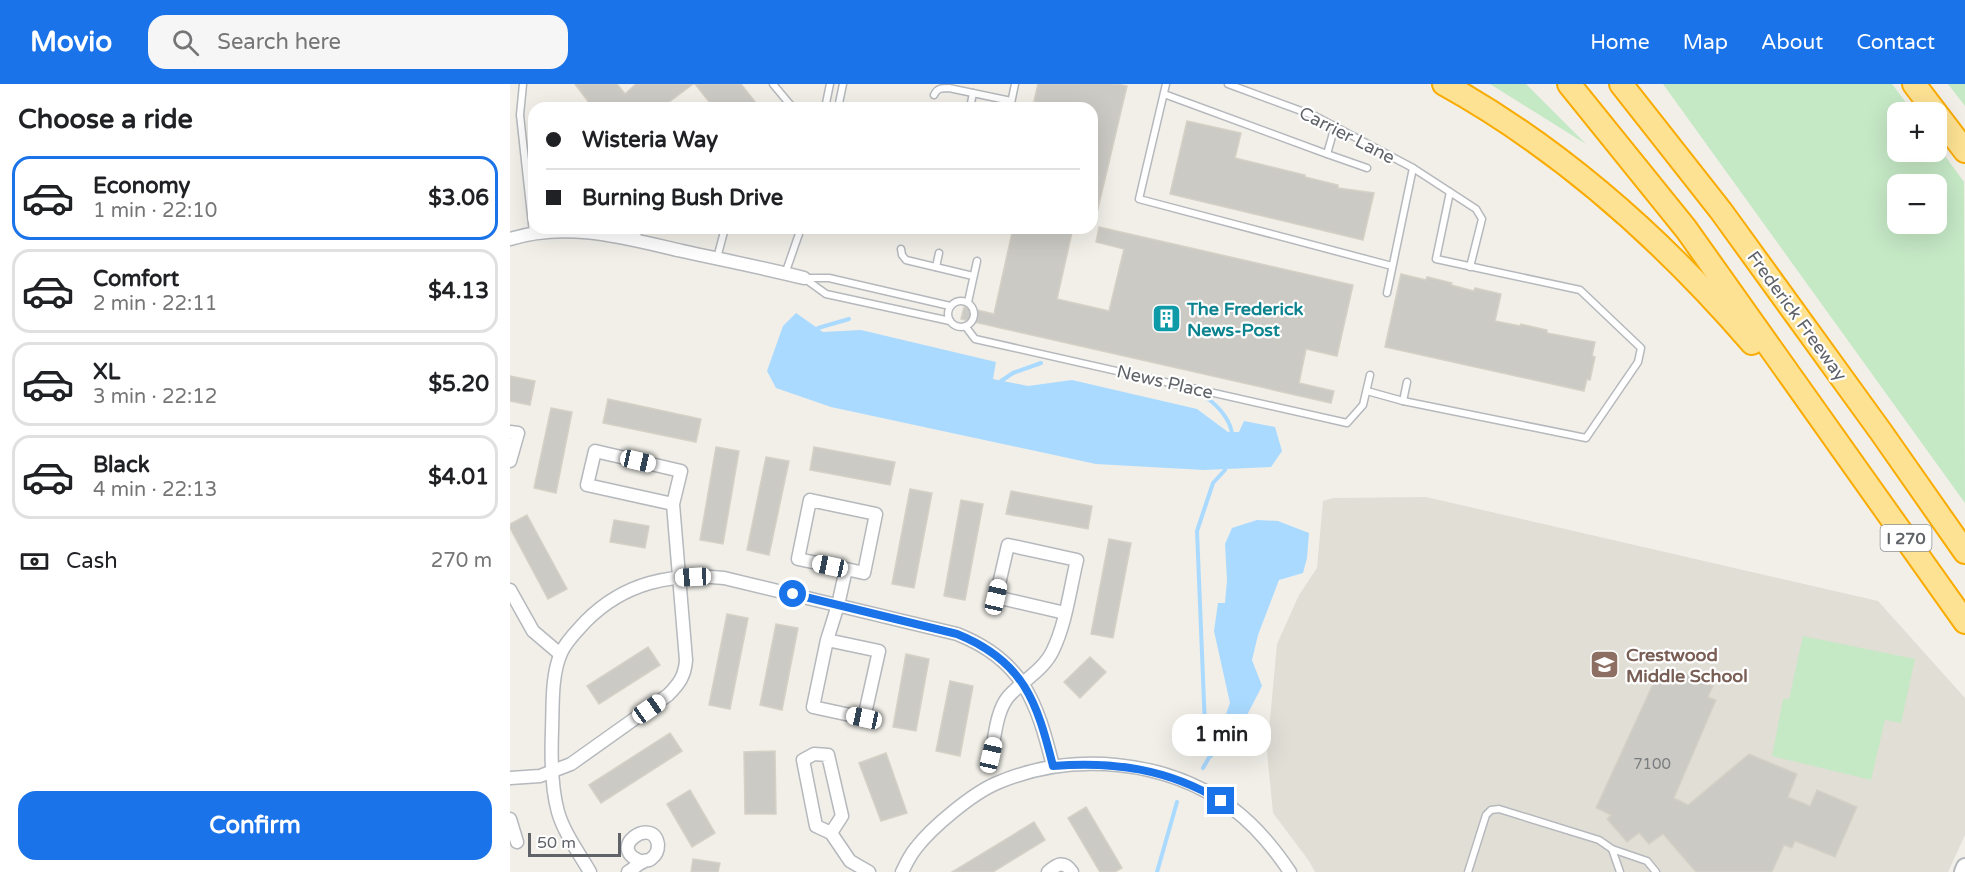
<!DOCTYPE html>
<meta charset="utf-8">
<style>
body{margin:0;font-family:"Varela Round",sans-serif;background:#f6f6f6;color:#202124;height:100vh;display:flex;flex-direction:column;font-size:22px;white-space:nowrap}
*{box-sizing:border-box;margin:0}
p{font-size:20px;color:#757577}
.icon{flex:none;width:33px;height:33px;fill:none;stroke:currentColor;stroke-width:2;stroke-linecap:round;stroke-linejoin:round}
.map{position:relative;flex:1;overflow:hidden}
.drawer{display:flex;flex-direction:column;background:#fff;width:510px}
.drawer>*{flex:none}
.hud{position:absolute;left:18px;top:18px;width:570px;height:132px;border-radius:18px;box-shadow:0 6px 24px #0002;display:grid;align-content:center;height:132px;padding:0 18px;background:#fff}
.controls{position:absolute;left:1377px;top:18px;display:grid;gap:12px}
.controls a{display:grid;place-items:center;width:60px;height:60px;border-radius:12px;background:#fff;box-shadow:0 6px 24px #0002;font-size:30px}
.scale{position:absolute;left:18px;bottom:15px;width:93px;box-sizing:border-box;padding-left:6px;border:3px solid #5f6368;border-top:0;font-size:16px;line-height:21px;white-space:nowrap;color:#5f6368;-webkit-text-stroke:4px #fff;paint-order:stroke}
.end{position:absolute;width:27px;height:27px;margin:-14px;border:8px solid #1a73e8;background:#fff;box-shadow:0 0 0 3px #fff}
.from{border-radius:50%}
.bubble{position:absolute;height:42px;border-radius:18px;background:#fff;box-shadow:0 6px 24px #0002;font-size:20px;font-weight:700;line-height:42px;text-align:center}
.car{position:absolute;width:18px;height:36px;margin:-18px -9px;border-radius:8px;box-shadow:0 0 4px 2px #0007;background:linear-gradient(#fff 24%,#345 0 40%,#fff 0 76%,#345 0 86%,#fff 0)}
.hud b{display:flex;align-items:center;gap:21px;height:57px;font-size:22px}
.hud b+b{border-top:2px solid #e0e0e0}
.hud i{width:15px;height:15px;background:#202124}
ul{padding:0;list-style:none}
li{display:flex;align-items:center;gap:18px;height:84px;margin:0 12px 9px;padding:0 6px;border:3px solid #e0e0e0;border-radius:18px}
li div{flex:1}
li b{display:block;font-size:22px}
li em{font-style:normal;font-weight:700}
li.active{border-color:#1a73e8}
li>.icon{width:54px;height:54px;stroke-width:1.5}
h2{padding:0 18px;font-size:27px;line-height:72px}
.pay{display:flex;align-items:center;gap:15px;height:66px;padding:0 18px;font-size:22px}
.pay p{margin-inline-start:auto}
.cta{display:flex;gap:12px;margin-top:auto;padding:12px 18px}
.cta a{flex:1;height:69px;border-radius:18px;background:#1a73e8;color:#fff;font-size:24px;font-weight:700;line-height:69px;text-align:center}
header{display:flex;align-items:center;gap:36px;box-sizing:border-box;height:84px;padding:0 30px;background:#1a73e8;color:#fff}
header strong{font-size:28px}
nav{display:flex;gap:33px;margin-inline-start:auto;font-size:21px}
.search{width:420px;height:54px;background:#f6f6f6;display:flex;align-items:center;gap:15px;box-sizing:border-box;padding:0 21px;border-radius:18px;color:#757577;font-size:22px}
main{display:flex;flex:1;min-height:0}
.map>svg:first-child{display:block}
</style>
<header>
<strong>Movio</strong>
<div class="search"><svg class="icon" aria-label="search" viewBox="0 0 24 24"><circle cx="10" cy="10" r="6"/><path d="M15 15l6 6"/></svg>Search here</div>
<nav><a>Home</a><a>Map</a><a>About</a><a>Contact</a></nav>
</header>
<main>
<section class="drawer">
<h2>Choose a ride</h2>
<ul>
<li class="active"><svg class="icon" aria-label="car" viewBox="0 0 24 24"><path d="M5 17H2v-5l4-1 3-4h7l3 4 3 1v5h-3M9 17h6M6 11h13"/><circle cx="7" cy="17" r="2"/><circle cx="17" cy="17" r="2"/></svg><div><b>Economy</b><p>1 min · 22:10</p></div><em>$3.06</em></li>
<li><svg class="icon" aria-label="car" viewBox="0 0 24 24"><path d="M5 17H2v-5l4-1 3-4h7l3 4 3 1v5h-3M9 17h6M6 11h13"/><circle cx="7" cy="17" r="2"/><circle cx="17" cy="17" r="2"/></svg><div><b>Comfort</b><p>2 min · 22:11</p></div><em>$4.13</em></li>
<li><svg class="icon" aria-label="car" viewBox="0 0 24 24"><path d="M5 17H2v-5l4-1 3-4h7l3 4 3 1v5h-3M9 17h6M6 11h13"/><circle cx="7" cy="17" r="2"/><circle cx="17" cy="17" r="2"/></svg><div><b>XL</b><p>3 min · 22:12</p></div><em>$5.20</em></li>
<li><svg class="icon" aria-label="car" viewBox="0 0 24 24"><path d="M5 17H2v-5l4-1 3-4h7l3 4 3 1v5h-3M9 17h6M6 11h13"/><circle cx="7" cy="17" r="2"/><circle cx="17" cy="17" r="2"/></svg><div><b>Black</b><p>4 min · 22:13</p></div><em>$4.01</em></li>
</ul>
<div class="pay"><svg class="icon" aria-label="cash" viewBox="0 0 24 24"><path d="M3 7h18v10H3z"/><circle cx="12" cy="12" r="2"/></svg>Cash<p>270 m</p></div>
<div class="cta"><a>Confirm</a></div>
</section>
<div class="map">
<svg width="1455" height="788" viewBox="0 0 1455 788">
<rect width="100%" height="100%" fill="#f1efe8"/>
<path fill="#e1ded6" d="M916,413L1368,517L1455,614V751L1438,788H805L799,777L763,729L757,668L767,560L789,511L807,484L813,417L823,414Z"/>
<g fill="#c5e8c5" fill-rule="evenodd">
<path d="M980,0H1016L1076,60Z"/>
<path d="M1153,0H1382L1403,28H1388V68H1426L1427,61L1454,98L1455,419ZM1388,100H1426V140H1388Z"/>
<path d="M1438,0H1455V22Z"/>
<path d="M1293,552L1405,575L1391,639L1375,636L1361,696L1262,672L1273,615H1279Z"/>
</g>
<g fill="#aadaff">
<path d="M286,229L313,248L351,246L486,278L483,295L518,302L562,296L687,325L718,348H729L734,337L765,343L772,367L761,383L694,386L586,380L321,323L266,304L257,287L273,242Z"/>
<path d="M747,436L768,437L799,449L797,474L793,489L769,496L748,551L742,576L752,602L733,639L723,648L715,646V633L720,619L704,547L708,519H715L717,496L715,460L722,444Z"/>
</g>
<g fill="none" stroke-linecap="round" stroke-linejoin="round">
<g stroke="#aadaff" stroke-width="4">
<path d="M308,244L339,235"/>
<path d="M491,297L503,289L531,279"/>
<path d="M697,314C708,322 722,337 722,352"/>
<path d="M701,672L695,643L687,447L703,399L715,386L716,382"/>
<path d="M693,684L715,646"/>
<path d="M647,788L667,718"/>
</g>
</g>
<g fill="#cccac5" stroke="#d6d1c6" stroke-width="1.5">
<path d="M65,0H107L115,10L126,0H183L151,24H83Z"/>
<path d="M185,0H231L250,24H204Z"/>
<path d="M528,0H606L617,2L586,133L582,132V24H526L527,18L524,17Z"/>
<path d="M677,37L731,49L725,74L795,91V93L828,101V104L864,109L853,156L660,110Z"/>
<path d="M589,143L843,201L827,272L796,265L789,299L824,307L821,319L451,235L454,223L484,230L503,144H563L547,215L599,227L614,165L586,158Z"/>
<path d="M891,190L916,196L917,193L942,199L941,201L964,207L965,204L991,210L985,237L1010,242L1011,240L1037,246V249L1085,258L1082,272L1085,273L1080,296L1077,295L1074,307L875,263Z"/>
<path d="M0,292L25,297L20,321L0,317Z"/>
<path d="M98,315L191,335L186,358L93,339Z"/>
<path d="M41,324L62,328L46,409L24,404Z"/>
<path d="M206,363L229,367L213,460L190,456Z"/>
<path d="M304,363L385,378L380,401L300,386Z"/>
<path d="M256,373L279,377L259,471L237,466Z"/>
<path d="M400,405L422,409L404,504L382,500Z"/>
<path d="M501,407L582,422L578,445L496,430Z"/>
<path d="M451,416L473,420L455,516L434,512Z"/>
<path d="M17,431L57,505L38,515L0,444V440Z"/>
<path d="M104,436L139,442L135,464L100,458Z"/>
<path d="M599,455L621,459L603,554L581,550Z"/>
<path d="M217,530L238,534L220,625L199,621Z"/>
<path d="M266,540L288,544L272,626L250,621Z"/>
<path d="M138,563L150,581L89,620L77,602Z"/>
<path d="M396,570L419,575L406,647L383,643Z"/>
<path d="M580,573L596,588L570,614L554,598Z"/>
<path d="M1161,584L1203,602L1198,613L1206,616L1164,714L1178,721L1239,670L1287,690L1278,713L1300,722L1307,706L1347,723L1325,773L1285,757L1282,764L1274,761L1262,788H1186L1153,750L1139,760L1129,749L1117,758L1097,735L1101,731L1086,724L1149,587L1158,591Z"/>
<path d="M440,597L463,602L450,672L426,667Z"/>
<path d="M160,649L172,667L91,719L79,701Z"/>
<path d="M265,667L266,730H235L234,668Z"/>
<path d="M376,669L397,729L371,737L349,679Z"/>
<path d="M180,706L205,749L182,763L157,720Z"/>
<path d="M576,723L612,784L605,788H590L558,734Z"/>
<path d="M524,738L535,756L483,788H442Z"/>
<path d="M183,775L210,779L208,788H181Z"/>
</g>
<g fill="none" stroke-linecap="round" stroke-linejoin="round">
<defs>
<g id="lane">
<path d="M13,0L10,31L23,149"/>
<path d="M263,0L283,24"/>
<path d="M656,0L629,115L882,182"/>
<path d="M718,0L805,32L903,84L877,209"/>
<path d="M654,10L817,70L825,42"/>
<path d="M424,11C427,4 432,4 439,4L501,17"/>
<path d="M315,24L320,0"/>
<path d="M328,24L333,0"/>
<path d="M460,24L463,9"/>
<path d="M500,24L505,0"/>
<path d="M817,70L857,84"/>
<path d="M903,84L966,125L972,135L960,183"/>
<path d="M127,156L128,144"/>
<path d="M391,165L392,171L396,176L463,192"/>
<path d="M207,174L215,144"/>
<path d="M426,183L429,169"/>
<path d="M275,190L291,144"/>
<path d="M294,194L316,210L440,237"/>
<path d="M294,194H319L440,222"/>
<circle cx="451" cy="230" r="13"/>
<path d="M458,218L467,177"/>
<path d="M456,243L465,255L837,339L853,321L860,291"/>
<path d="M857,307L893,317L1076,354L1128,278L1131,264L1070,206L926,175L940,108"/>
<path d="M893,317L897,298"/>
<path d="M1102,765L1110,788"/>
<path d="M958,788L976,731L981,726L989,725L1089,756L1102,765L1137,777L1146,788"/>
</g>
<g id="street">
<path d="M0,155C58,137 115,154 172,167C213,176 254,184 294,194"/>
<path d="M0,348L8,349L0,377"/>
<path d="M0,506L23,547L50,570"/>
<path d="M317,556L303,623L354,634L369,567L317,556L328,521L336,485L288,475L300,416L366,430L354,489L336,485"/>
<path d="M481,671C485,653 486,628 498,613C512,597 534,586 543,566C556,539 560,505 567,476L498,461L486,513L555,529"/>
<path d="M0,694L30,692L61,680L158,611C169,600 175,592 176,576L163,420L171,387L85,367L77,401L163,420"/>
<path d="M0,735L7,758"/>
<path d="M321,749L332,732L318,671L304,670L293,676L306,742L321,749L340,777L359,788"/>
<path d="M80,788C69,769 54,749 48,728C41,703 41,672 42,646C43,622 41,592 51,569C56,557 67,547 76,537C115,498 161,489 214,494L447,550C513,576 527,618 543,682"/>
<path d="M118,788C123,785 128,780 134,777C139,775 138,778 142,774C146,771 148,766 148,761C144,730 93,765 133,778"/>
<path d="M392,788C396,780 400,771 406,764C422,743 463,709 487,699C562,667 656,675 722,724C746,742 764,764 780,788"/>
<path d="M538,788C547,780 554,776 562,788"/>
</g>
<path id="secondary" d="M1453,788L1455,783"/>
<g id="highway">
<path d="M934,0C1053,66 1153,156 1242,259"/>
<path d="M1059,0L1176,145L1455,538"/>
<path d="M1111,0L1211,127L1371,348L1455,468"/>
<path d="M1404,0L1455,67"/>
</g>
</defs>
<use href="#lane" stroke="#b5b8bc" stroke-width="9"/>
<use href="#street" stroke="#b5b8bc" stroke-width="15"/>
<use href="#secondary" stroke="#b6babf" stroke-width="20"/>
<use href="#highway" stroke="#f9ab00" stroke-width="26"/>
<use href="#lane" stroke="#fff" stroke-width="6"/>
<use href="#street" stroke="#fff" stroke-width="12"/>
<use href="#secondary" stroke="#fff" stroke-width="16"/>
<use href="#highway" stroke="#fde293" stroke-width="22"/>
</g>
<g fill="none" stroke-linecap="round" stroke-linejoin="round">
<path stroke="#1a73e8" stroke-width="8" d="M283,510L447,550C514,577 527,618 543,682C603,677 659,685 711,717"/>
</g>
<defs>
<symbol id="building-square" viewBox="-11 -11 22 22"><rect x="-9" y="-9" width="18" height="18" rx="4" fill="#0f9aa8" stroke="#fff"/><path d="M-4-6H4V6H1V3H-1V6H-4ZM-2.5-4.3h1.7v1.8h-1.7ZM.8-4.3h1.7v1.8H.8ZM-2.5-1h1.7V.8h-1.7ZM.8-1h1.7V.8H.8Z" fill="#fff"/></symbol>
<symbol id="school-square" viewBox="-11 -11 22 22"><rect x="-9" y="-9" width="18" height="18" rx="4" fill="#8d6e63" stroke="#fff"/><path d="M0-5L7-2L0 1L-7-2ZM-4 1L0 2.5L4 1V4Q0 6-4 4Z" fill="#fff"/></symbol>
</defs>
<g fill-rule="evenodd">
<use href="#building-square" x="640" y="218" width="33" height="33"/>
<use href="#school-square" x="1078" y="564" width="33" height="33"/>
</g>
<g text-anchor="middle" stroke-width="4.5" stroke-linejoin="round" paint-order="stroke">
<g font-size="15" fill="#7a7d7f">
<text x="1142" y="685">7100</text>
</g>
<rect fill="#fff" stroke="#8f9295" stroke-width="1.5" x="1370.5" y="441" width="51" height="26" rx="4.5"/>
<g font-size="16" font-weight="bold" fill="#5f6368">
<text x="1396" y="460">I 270</text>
</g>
<g font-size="18" fill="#5f6368" stroke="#fff">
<text transform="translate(837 51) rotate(27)" y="6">Carrier Lane</text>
<text transform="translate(1287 232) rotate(54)" y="6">Frederick Freeway</text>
<text transform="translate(655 298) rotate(13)" y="6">News Place</text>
</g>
<g font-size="18" font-weight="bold" fill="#0d838f" stroke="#fff" text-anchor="start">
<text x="677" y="231">The Frederick<tspan x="677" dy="21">News-Post</tspan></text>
</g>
<g font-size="18" font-weight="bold" fill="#785e54" stroke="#fff" text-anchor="start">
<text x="1116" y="577">Crestwood<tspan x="1116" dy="21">Middle School</tspan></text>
</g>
</g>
</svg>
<div class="controls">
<a>+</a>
<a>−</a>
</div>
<div class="scale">50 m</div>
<i class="end from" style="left:283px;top:510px"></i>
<i class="end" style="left:711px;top:717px"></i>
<div class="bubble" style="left:662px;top:630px;width:99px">1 min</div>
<i class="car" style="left:128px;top:377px;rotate:103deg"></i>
<i class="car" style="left:320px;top:482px;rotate:282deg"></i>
<i class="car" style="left:183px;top:493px;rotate:267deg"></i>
<i class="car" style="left:486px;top:513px;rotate:13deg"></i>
<i class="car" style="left:139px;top:625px;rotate:55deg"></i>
<i class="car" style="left:354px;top:634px;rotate:282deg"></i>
<i class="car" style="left:481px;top:671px;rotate:13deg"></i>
<div class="hud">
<b><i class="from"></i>Wisteria Way</b>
<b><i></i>Burning Bush Drive</b>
</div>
</div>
</main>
